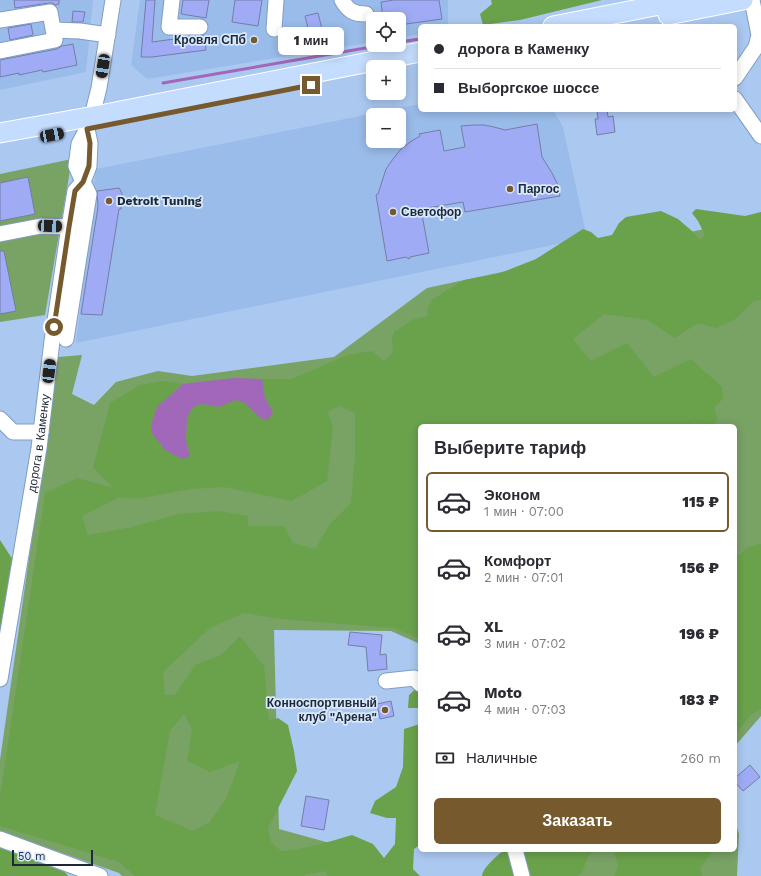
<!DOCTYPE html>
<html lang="ru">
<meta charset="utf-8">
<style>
body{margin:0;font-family:"Work Sans",sans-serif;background:#f2f2f3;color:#2b2b33;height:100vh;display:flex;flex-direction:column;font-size:15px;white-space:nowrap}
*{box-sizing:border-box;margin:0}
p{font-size:13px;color:#7c7c81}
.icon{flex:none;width:22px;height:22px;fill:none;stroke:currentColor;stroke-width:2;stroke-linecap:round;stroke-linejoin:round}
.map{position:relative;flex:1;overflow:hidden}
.details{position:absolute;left:418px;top:424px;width:319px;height:428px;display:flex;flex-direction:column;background:#fff;border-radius:6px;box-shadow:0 2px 10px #0003}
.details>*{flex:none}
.top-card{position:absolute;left:418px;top:24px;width:319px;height:88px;border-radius:6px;box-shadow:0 2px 10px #0003;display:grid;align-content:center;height:88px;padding:0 16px;background:#fff}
.tools{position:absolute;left:366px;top:12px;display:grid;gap:8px}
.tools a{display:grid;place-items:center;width:40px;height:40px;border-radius:6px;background:#fff;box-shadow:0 2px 10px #0003;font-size:20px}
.scale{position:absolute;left:12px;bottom:10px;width:81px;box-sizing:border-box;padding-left:4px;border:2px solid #1d2938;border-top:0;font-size:11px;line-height:14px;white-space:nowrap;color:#1d2938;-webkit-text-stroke:3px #d9e8fc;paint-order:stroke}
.end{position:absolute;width:18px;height:18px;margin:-9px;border:5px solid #76592d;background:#fff;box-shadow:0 0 0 2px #fff}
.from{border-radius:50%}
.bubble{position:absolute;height:28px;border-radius:6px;background:#fff;box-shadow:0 2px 10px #0003;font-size:13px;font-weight:800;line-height:28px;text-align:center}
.car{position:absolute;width:12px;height:24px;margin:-12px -6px;border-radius:5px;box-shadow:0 0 3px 1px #0007;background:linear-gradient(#222 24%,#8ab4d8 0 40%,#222 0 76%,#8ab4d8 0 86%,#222 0)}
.top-card b{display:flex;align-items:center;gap:14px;height:38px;font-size:15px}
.top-card b+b{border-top:1px solid #e1e1e2}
.top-card i{width:10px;height:10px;background:#2b2b33}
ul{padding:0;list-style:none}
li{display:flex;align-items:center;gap:12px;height:60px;margin:0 8px 6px;padding:0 8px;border:2px solid transparent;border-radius:6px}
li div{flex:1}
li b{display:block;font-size:15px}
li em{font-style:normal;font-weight:800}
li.on{border-color:#76592d}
li>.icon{width:36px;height:36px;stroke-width:1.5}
h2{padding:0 16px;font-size:18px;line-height:48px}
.pay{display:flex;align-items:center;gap:10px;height:44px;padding:0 16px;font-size:15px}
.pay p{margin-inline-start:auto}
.action{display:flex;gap:8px;margin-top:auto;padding:8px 16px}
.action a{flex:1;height:46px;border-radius:6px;background:#76592d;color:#fff;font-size:16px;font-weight:800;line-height:46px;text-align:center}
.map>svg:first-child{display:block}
</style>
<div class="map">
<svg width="761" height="876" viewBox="0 0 761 876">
<rect width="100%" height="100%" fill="#abc8f0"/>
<g fill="#9abcea" fill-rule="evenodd">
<path d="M0,0H93L86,72L0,90Z"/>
<path d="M140,0H448V26H420V34L399,38V19H373V42L147,79L131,65Z"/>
<path d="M420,104V110H553L563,127L587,238L76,343L96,169ZM373,115H399V141H373Z"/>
</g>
<g fill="#79a265">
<path d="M72,159L45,315L0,322V174Z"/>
<path d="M761,217V716L735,746V426H420V644L391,631L274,630L279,829L366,853L357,876H122L119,873L0,831V760L58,357L82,355L72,394L94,405L116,382L158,371L192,376L334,357L427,288Z"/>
<path d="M735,822L739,834L737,876H514L507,850H735Z"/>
</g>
<g fill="#6aa24c" fill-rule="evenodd">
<path d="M491,0H602L520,20L483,25L480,14L492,4Z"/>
<path d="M696,209L745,216L761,212V300L754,301L734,320L716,328L698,323L675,338L647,320L604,314L573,339L591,361L627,343L654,377L691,359L722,387L723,399L714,408L718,418L714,426L694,423L690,426H420V639L394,628L280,619L244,613L210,628L163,672L165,695H175L195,665L221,655L240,636L264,666L269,720L278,718L288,725L294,751L297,771L268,828L271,842L281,851C305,849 329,842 352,835L373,844L384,858L395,844L396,818H387L370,813L375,801L396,787L403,767L404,729L420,724V845L414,849L413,869L420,876H328L325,871L306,875L304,876H135L119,862L0,826V797L45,493L77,478L113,488L93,467L103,430L110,403L140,385L163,381L183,384L157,407L190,455L186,441L187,417L193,407L202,404L219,407L236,400L245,403L260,418L273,412L265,398L262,379H292L347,355L372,351L384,361L393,352L392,338L394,332L414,319L428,316L427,309L433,299L464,280L498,274L536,259L583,229L591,232L598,238L612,235L619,223L626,217L661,211L678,219L692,231L700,240L705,235L698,221L692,213ZM339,406L355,413V456L351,503L330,524L315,549L293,543L284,526H248V516L219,511L178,514L132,527L88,535L82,516L119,497L137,499L191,489L224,487L292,501L327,481L333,428L328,412ZM184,714L192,729L187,761L210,772L240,761L226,799L209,823L193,831L155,815L170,731Z"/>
<path d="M0,540L13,560L0,650Z"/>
<path d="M761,544V709L752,714L735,734V551L738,556L748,547Z"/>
<path d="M420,685V708H408L409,695Z"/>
<path d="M0,848L65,872L68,876H0Z"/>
<path d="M504,850H595L588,856L582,873L577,876H482C483,867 497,856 504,850Z"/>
<path d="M614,850H714L700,868L702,876H614L618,867Z"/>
</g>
<path fill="#a167b8" d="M234,378L262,379L265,398L273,412L268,420L260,418L245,403L236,400L219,407L202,404L193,407L187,417L186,441L190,456L182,459L165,450L151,432L152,422L157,407L183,384Z"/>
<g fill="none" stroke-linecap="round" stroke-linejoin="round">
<g stroke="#a167b8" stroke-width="3">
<path d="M399,42L420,39"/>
<path d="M163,83L383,45"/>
</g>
</g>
<g fill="#9facf5" stroke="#757da7">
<path d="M14,0H59V4L55,5L53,3H49L15,8Z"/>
<path d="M146,0H155L152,42L204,35L206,50L152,57H141Z"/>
<path d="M183,0H209L206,18L181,14Z"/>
<path d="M235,0H262L258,26L232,22Z"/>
<path d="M394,0H439L442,19L399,25V19H383L381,2Z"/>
<path d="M73,11L85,12L83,22H72Z"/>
<path d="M318,13L322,29L309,32L305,16Z"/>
<path d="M31,24L33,35L10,40L8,28Z"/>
<path d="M73,44L77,65L43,72L42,70L19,75V73L0,77V60L57,49L62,46Z"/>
<path d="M597,110H607L608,117L613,116L615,132L597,135L595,119H598Z"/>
<path d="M537,124L542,157L552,173L557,183L560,196L465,212L463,202L421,209L429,253L410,257L409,259L406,257L387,261L376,195L378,194L386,169L393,159L400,150L410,142L420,136L419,134L440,130L444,151L465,147L461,126L473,125H484L494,127L505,130Z"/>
<path d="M28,177L35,214L0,221V183Z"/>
<path d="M119,188L122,193L121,209H119L102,315L81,314L98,207L97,191Z"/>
<path d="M0,251H4L16,311L0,314Z"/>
<path d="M350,632L382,635L380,655L386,654L387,669L368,671L366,647L348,645Z"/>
<path d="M391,701L394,716L380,719L377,704Z"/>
<path d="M750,765L760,777L743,791L735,782V778Z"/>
<path d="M306,796L329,800L324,830L301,826Z"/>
</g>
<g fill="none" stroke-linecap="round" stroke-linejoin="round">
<defs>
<g id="minor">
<path d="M172,0L169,27H200"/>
<path d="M342,0C348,11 354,14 366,14"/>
<path d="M0,20L50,12L55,40L0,51"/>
<path d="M274,29L276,0"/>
<path d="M54,30L80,31L108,35"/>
<path d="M735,78L756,47L759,35L752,0"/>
<path d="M735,99L761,136"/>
<path d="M0,234L41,226L69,227"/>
<path d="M66,339L89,194L83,182L76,166L79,144L87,129L92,116L99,88L113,0"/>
<path d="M0,419L13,432H41"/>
<path id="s1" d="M0,679L39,448L52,341L69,227L75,191L83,182L89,166L90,143L87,129"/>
<path d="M386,681L414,678L420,684"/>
<path d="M0,839L100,876"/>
<path d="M515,850L522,876"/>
</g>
<g id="major">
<path d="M668,15L743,0"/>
<path d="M553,26L685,0"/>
<path d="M0,133L100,115L420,52"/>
</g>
</defs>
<use href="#minor" stroke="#809dc3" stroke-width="17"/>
<use href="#major" stroke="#fff" stroke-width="21"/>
<use href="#minor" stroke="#fff" stroke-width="15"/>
<use href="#major" stroke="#c4dcfd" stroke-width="19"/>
</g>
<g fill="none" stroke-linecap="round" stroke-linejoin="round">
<path stroke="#76592d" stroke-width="5" d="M54,327L69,227L75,191L83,182L89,166L90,143L87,129L311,85"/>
</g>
<g fill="#76592d" stroke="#d9e8fc" stroke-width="1.5">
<circle cx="254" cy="40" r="4"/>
<circle cx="510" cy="189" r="4"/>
<circle cx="109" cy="201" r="4"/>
<circle cx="393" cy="212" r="4"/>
<circle cx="385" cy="710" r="4"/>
</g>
<g text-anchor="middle" stroke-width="3.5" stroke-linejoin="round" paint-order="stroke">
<g font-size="12" font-weight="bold" fill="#1d2938" stroke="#d9e8fc" text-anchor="start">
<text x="246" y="44" text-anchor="end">Кровля СПб</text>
<text x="518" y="193">Паргос</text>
<text x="117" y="205">Detroit Tuning</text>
<text x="401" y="216">Светофор</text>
<text x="377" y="707" text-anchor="end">Конноспортивный<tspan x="377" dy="14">клуб "Арена"</tspan></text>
</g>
<g font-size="12" fill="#1d2938" stroke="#d9e8fc">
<text dy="4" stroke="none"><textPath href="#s1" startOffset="239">дорога в Каменку</textPath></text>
</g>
</g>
</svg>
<div class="tools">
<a><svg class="icon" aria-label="locate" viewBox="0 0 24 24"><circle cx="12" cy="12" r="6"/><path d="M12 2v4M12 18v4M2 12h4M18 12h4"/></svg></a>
<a>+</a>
<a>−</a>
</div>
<div class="scale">50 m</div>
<i class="end from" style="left:54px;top:327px"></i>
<i class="end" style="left:311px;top:85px"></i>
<div class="bubble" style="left:278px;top:27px;width:66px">1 мин</div>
<i class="car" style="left:103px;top:66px;rotate:189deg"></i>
<i class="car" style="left:52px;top:135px;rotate:79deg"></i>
<i class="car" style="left:50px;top:226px;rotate:93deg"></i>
<i class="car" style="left:49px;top:371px;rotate:7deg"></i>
<div class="top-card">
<b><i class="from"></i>дорога в Каменку</b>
<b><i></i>Выборгское шоссе</b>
</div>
<section class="details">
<h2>Выберите тариф</h2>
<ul>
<li class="on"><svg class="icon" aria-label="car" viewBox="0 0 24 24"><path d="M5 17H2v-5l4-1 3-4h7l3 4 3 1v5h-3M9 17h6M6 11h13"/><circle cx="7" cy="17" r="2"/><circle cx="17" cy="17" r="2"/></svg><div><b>Эконом</b><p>1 мин · 07:00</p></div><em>115 ₽</em></li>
<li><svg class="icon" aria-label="car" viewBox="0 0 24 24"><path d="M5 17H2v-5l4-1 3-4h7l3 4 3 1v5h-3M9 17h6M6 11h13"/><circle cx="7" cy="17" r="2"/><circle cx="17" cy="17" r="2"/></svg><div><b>Комфорт</b><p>2 мин · 07:01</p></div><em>156 ₽</em></li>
<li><svg class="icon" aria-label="car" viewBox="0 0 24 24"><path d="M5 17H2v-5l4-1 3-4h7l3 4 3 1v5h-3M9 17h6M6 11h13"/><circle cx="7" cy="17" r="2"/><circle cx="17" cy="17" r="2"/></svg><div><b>XL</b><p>3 мин · 07:02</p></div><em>196 ₽</em></li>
<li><svg class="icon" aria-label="car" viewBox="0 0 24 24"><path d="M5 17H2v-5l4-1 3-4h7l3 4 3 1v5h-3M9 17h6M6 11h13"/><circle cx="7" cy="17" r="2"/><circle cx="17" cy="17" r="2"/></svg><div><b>Moto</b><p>4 мин · 07:03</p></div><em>183 ₽</em></li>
</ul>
<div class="pay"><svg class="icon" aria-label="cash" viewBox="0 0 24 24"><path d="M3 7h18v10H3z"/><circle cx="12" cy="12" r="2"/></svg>Наличные<p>260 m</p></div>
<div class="action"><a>Заказать</a></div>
</section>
</div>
